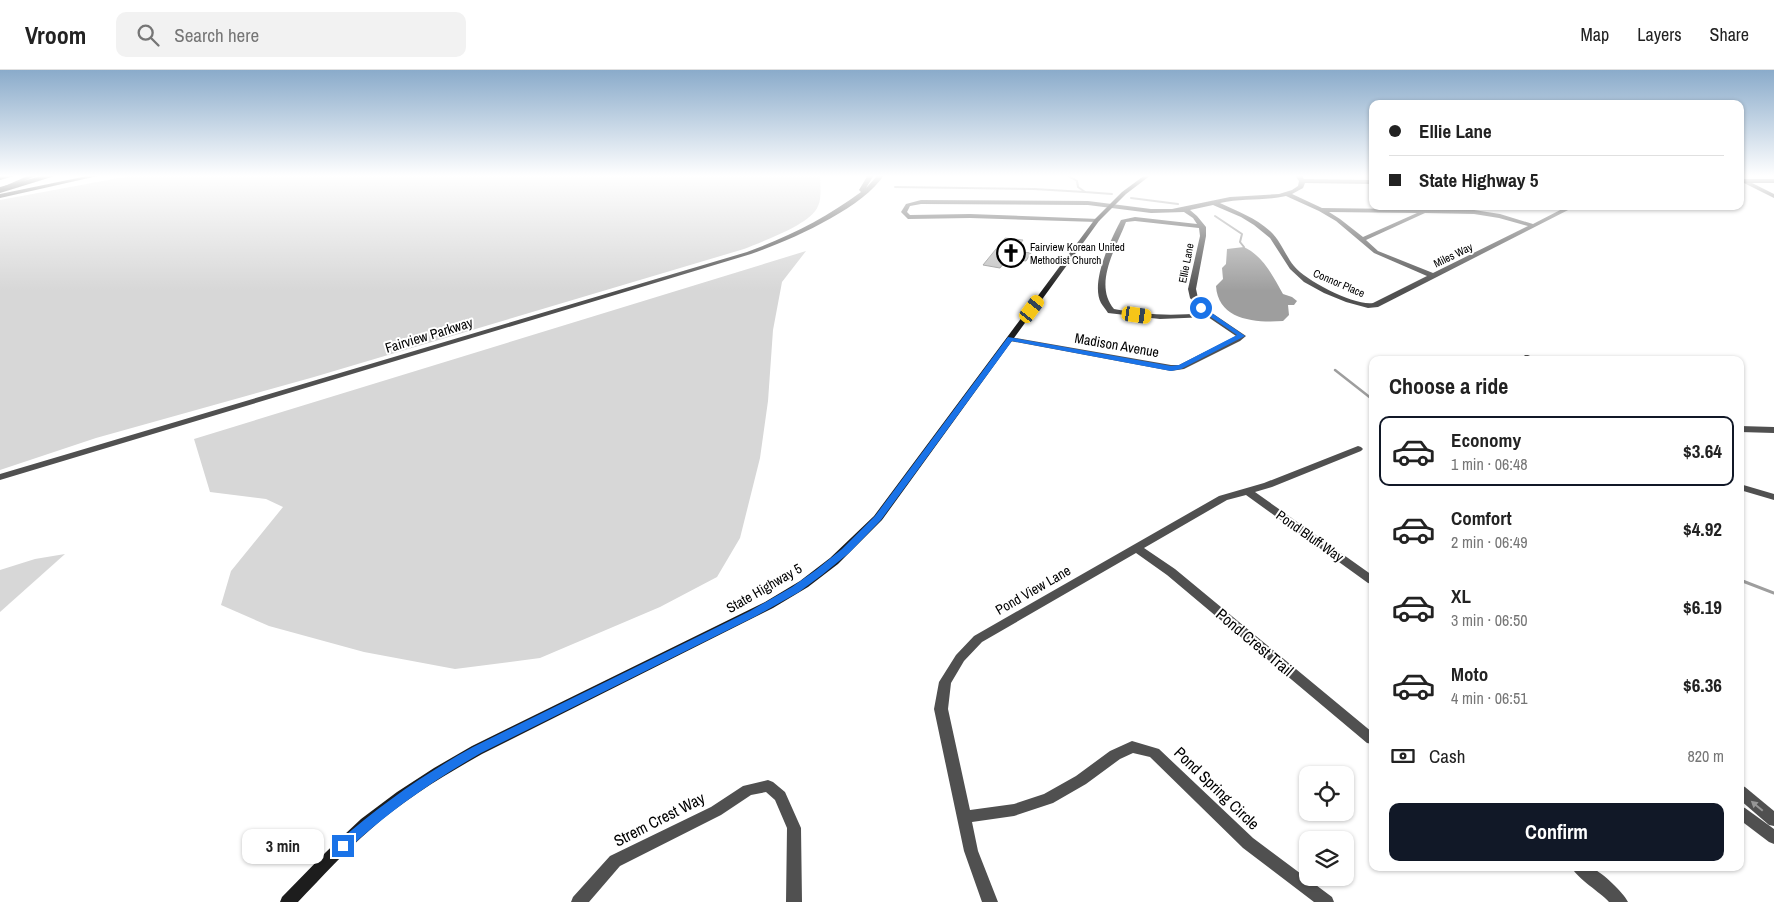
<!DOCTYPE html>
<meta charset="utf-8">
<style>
body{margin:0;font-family:"Archivo Narrow",sans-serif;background:#f2f2f2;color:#222;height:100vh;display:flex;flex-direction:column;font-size:19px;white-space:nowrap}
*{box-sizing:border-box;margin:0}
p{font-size:16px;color:#767676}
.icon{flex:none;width:28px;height:28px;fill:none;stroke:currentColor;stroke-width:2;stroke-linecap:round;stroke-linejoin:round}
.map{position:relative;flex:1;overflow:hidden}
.sheet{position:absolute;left:1369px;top:286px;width:375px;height:515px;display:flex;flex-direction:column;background:#fff;border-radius:10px;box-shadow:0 1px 4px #0004}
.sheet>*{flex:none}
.guide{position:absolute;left:1369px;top:30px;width:375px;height:110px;border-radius:10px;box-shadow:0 1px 4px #0004;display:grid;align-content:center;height:110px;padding:0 20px;background:#fff}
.controls{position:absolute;left:1299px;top:696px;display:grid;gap:10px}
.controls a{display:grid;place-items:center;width:55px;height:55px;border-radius:10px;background:#fff;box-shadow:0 1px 4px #0004;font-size:25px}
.end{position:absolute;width:22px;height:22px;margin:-11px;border:6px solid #1a73e8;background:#fff;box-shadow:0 0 0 2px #fff}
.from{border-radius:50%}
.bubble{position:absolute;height:35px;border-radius:10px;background:#fff;box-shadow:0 1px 4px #0004;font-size:16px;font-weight:700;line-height:35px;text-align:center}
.car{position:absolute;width:15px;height:30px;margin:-15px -8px;border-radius:6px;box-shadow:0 0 4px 1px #0007;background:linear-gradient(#f5c518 24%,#345 0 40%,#f5c518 0 76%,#345 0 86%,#f5c518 0)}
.guide b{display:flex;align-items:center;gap:18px;height:48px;font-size:19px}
.guide b+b{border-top:1px solid #e0e0e0}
.guide i{width:12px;height:12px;background:#222}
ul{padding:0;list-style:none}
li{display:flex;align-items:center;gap:15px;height:70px;margin:0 10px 8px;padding:0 10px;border:2px solid transparent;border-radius:10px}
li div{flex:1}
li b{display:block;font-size:19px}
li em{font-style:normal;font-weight:700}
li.selected{border-color:#111827}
li>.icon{width:45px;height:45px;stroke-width:1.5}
h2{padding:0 20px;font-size:22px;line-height:60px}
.pay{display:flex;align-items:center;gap:12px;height:55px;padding:0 20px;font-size:19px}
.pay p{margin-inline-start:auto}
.cta{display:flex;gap:10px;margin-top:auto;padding:10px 20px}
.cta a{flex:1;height:58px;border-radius:10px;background:#111827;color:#fff;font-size:20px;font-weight:700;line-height:58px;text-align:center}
header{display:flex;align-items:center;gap:30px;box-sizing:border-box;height:70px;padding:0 25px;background:#fff;border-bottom:1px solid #e0e0e0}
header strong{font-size:24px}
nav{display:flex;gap:28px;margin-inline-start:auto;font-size:18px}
.search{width:350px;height:45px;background:#f2f2f2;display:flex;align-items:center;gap:12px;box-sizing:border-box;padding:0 18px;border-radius:10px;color:#767676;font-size:19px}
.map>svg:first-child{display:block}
</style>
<header>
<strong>Vroom</strong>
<div class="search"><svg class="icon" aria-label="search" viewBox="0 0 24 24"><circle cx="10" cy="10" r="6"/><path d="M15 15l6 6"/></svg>Search here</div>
<nav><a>Map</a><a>Layers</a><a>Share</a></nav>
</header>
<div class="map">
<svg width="1774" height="832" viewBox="0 0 1774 832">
<rect width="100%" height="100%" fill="#fff"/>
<g fill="#d7d7d7">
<path d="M135,105H820C820,114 822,128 818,136C812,154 761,172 744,179L314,307L96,368L0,400V130Z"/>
<path d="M806,181L782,212L773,260L768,331L760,388L740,468L717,507L660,537L540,588L455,599L364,582L269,556L221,535L231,501L283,437L266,429L210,422L194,369Z"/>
<path d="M65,484L0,542V500L35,489Z"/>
</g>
<path fill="#9e9e9e" d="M1244,177C1263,186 1273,206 1283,224L1292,227L1297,231L1294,235H1288L1289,245L1283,251C1255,253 1218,250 1216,216L1223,209L1222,198L1226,194L1227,179Z"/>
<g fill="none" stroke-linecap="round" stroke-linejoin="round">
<g stroke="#9e9e9e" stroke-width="2">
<path d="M1067,105L1077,111L1078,117L1085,122L1112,124"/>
<path d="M895,117L1034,119L1085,122"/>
<path d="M1131,128L1178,134"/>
<path d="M1215,146L1242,164L1240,172L1244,177"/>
</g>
<path stroke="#9e9e9e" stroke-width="2.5" d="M1335,300L1372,329"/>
<path stroke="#9e9e9e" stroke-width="3" d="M1740,510L1774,523"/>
</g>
<path fill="#c0c0c0" stroke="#949494" d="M1005,168L1023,170L1015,181L1031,183L1026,191L1008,188L1000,198L983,195Z"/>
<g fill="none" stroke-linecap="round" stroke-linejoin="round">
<g fill="#505050" fill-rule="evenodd">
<path d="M1295,105H1301L1304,109L1372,110V114L1305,113L1303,118L1292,124L1322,138L1474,140L1500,144L1533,154L1568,136H1576L1378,237L1368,238L1346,232L1324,223L1304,212L1290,199L1270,168L1254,155L1241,147L1213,135L1190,140L1197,146L1206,157V166L1196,219L1198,228L1204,236L1212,243L1246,266L1240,271L1184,299L1171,301L1010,271L1006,269L1010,267L1171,295H1179L1236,266L1208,247L1160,249L1108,243C1106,240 1103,236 1101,233C1090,212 1111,169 1121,150L1135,147L1197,154L1193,148L1184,142L1151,143L1088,135L921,134L910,136L907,142L910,145L970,144L1099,149L1100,150L1097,152L970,148L908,149L901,142L906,134L921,130L1088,131L1151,139H1172L1230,127L1279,124L1292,120L1298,116L1299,111ZM1286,126L1319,141L1336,151L1374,183L1427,206L1373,233C1355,236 1306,211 1294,196C1285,185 1281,171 1270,161C1256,148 1237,141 1220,133C1242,128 1264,131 1286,126ZM1329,142L1417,143L1363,167L1340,149ZM1425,143L1474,144L1499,148L1528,156L1433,203L1378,181L1366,170ZM1135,151L1199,158L1200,166L1188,219L1190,228L1203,243C1173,246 1143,245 1114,239C1093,214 1116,178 1126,152Z"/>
<path d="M1525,285H1528L1532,287L1529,290H1520Z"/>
<path d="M1740,356L1774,357V363L1740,362Z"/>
<path d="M1358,376L1361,377L1363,379L1361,381L1272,417L1255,422L1372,505V514L1368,513L1246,425L1227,430L1144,478L1175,499L1372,662V674L1367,673L1167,505L1136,483L982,572L964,591L951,613L948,639L970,740L1014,734L1044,724L1076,706L1110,681L1132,671L1159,679L1253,768L1332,827L1334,832H1314L1243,778L1150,687L1133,683L1120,689L1086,714L1053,733L1014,746L972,752L978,781L998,832H982L964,781L934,639L939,612L956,585L974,566L1219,426L1264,413Z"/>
<path d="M1740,414L1774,424V430L1740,420Z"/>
<path d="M768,710L773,712L785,722L801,758L802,832H786L787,758L775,730L766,722L751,725L721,745L620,796L589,832H571L573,827L610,786L711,737L743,716Z"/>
<path d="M1740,715L1745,717L1774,741V756L1769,755L1740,730Z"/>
<path d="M1740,736L1745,738L1774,759V774L1769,772L1740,750Z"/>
<path d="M1572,798C1578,797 1587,796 1592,798C1603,803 1623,822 1628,832H1609C1600,822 1578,809 1572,798Z"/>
</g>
<g fill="#505050" fill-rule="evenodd">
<path d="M868,105H874L866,118L878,105H884C862,139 789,171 751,184L0,410V404L747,182C788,167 826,148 861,122L859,120Z"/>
<path d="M1742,110H1746L1774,124V128L1742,112Z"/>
</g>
<g fill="#1d1d1d" fill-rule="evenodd">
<path d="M30,105H38L5,119L0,118Z"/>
<path d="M92,105H102L0,128V124Z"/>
<path d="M1145,105H1151L1126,124L1099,151L882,450L838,494L808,517L773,538L482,684C443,706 405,729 371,759C345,781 322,807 298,832H280L282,827L326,782L361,749L397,722L434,698L472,676L765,532L800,511L830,488L874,446L1095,149L1122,122Z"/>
<rect x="1740" y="109" width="34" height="4"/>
</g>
<g fill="#000" fill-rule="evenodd">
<path d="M0,105H18L0,110Z"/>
<path d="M45,105H58L0,123V117Z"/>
</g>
</g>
<defs><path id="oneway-solid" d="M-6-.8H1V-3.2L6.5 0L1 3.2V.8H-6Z" transform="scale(1.25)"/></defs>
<use fill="#969696" href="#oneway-solid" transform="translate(1757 736) rotate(-140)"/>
<linearGradient id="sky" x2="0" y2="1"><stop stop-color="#8aabca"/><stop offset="0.48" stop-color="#fff"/><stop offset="1" stop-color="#fff" stop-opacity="0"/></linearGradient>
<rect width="1774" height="221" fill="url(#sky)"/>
<path fill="#1a73e8" d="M1199,237H1203L1245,266L1181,299L1171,301L1012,271L881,450L849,483L822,505L799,522L756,546L481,683C432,711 388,742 347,780L343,781L338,780L337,776L338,772C380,735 424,704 473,677L750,541L792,517L816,500L842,479L875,446L1008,267L1171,296L1179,295L1237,265L1199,239Z"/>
<defs>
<symbol id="church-ring" viewBox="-11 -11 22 22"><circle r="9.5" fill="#fff" stroke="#000" stroke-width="1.5"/><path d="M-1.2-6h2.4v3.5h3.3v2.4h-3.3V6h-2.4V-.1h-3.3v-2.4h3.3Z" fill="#000"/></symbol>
</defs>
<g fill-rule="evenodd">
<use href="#church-ring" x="995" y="167" width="32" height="32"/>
</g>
<g text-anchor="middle" stroke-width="4" stroke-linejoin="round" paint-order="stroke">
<g font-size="11" fill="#000" stroke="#fff" text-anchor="start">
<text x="1030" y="181">Fairview Korean United<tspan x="1030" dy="13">Methodist Church</tspan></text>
</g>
<g font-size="11" fill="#000" stroke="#fff">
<text transform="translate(1453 185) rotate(-26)" y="4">Miles Way</text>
<text transform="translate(1186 193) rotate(-79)" y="4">Ellie Lane</text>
<text transform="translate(1339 213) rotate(23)" y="4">Connor Place</text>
</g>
<g font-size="14" fill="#000" stroke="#fff">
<text transform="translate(429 265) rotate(-17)" y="5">Fairview Parkway</text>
<text transform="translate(1117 275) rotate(10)" y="5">Madison Avenue</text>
<text transform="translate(1310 466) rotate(35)" y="5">Pond Bluff Way</text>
<text transform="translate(764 518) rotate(-30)" y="5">State Highway 5</text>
<text transform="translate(1033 520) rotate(-30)" y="5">Pond View Lane</text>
</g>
<g font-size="16" fill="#000" stroke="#fff">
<text transform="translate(1255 572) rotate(40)" y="6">Pond Crest Trail</text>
<text transform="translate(1217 718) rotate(44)" y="6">Pond Spring Circle</text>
<text transform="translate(659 749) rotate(-27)" y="6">Strem Crest Way</text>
</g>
</g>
</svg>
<div class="controls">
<a><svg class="icon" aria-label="locate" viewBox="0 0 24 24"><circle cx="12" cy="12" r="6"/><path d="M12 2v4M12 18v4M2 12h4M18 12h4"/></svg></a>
<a><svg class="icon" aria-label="layers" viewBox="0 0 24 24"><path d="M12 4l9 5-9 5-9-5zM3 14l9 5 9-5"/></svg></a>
</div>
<i class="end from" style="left:1201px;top:238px"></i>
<i class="end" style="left:343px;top:776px"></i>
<div class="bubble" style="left:242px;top:759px;width:82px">3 min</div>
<i class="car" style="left:1032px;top:239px;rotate:37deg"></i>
<i class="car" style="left:1137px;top:245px;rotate:98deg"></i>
<div class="guide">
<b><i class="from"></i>Ellie Lane</b>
<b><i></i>State Highway 5</b>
</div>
<section class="sheet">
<h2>Choose a ride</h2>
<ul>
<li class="selected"><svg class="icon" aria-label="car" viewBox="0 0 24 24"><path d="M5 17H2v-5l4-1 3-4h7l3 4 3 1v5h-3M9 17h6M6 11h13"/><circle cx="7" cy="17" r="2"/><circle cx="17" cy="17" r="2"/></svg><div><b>Economy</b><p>1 min · 06:48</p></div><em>$3.64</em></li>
<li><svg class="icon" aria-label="car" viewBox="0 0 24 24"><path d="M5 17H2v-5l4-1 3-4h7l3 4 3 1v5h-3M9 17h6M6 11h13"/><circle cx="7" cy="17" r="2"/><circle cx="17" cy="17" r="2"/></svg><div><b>Comfort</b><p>2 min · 06:49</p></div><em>$4.92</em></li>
<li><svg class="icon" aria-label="car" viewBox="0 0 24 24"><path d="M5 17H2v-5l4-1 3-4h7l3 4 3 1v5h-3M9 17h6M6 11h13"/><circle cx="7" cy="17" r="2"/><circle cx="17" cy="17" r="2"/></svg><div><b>XL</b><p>3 min · 06:50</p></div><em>$6.19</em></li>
<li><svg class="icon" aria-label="car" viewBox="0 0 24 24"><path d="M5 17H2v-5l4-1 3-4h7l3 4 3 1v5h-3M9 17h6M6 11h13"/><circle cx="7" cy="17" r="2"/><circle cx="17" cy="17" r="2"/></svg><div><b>Moto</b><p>4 min · 06:51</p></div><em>$6.36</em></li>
</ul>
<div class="pay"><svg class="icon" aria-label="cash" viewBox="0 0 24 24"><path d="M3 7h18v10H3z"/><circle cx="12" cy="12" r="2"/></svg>Cash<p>820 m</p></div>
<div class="cta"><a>Confirm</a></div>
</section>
</div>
